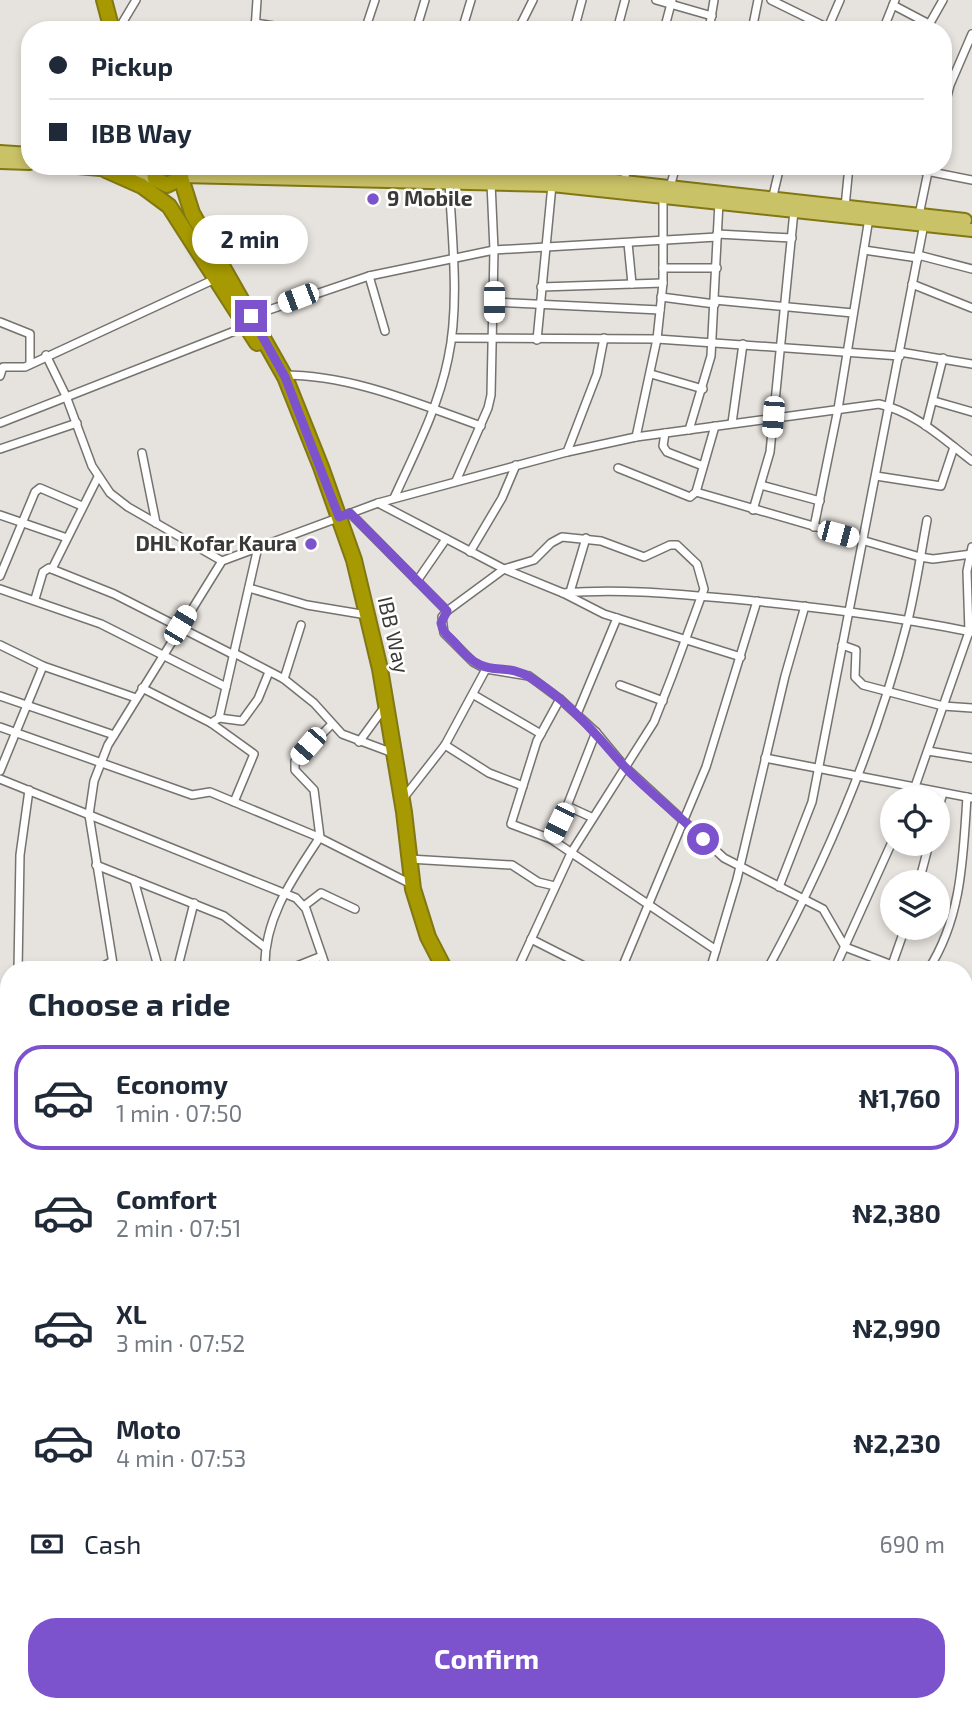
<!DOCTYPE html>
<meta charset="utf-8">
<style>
body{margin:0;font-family:"Exo 2",sans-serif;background:#f2f2f3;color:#1f2937;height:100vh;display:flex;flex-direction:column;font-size:26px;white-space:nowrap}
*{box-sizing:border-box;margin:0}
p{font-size:23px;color:#747a83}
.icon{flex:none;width:38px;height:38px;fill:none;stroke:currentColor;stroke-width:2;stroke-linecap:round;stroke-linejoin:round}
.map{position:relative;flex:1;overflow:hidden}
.sheet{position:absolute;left:0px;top:961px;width:973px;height:751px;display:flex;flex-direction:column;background:#fff;border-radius:28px 28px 0 0;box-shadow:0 4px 10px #0003}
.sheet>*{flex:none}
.hud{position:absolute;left:21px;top:21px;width:931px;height:154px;border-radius:28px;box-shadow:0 4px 10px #0003;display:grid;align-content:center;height:154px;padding:0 28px;background:#fff}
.tools{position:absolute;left:880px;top:786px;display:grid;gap:14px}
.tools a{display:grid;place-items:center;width:70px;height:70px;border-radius:50%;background:#fff;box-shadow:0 4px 10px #0003;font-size:35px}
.end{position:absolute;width:32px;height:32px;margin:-16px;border:9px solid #7c53cd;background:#fff;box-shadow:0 0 0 4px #fff}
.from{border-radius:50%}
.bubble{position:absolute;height:49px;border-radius:24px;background:#fff;box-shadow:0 4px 10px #0003;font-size:23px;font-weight:700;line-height:49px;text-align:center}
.car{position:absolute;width:21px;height:42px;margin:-21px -10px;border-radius:9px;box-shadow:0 0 5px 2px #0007;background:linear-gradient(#fff 24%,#345 0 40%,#fff 0 76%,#345 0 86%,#fff 0)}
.hud b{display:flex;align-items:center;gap:24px;height:66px;font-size:26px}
.hud b+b{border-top:2px solid #e0e1e3}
.hud i{width:18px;height:18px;background:#1f2937}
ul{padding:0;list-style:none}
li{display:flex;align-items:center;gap:21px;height:105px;margin:0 14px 10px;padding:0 14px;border:4px solid transparent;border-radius:28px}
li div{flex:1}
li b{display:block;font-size:26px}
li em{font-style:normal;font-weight:700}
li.current{border-color:#7c53cd}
li>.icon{width:63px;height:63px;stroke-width:1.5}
h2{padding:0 28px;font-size:32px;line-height:84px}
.pay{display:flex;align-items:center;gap:18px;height:77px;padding:0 28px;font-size:26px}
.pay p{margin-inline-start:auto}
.primary-button{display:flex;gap:14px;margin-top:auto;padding:14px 28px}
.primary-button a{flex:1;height:80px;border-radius:28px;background:#7c53cd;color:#fff;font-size:28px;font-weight:700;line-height:80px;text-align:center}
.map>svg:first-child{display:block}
</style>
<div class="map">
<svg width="972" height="1710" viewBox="0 0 972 1710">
<rect width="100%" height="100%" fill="#e6e2dd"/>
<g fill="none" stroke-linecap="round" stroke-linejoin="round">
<defs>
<g id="street">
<path d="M656,0L712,16"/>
<path d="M771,0L828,28"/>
<path d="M893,5L929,24"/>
<path d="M255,23L299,30"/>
<path d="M118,30L136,0"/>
<path d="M255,30L257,0"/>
<path d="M365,30L375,0"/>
<path d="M416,30L425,0"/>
<path d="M462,30L471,0"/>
<path d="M518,30L533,0"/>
<path d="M574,30L582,0"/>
<path d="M617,30L625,0"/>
<path d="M664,30L672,0"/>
<path d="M709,30L714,0"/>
<path d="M752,30L758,0"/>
<path d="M827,30L840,0"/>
<path d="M883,30L895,0"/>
<path d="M926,30L943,0"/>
<path d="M943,112L950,85L972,34"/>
<path d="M901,166L972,180"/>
<path d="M624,182L627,166"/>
<path d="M670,187L676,166"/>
<path d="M772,200L780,166"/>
<path d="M845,207L849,166"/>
<path d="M919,215L929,167"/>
<path d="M717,234L792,238"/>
<path d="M628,243L632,284"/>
<path d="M864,250L918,258"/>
<path d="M918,255L972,269"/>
<path d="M663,268H717"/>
<path d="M369,276L385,331"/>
<path d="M912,284L972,308"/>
<path d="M541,287L663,283"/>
<path d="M661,297L715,304"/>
<path d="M715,300L853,313"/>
<path d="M494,302L660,310"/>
<path d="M251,316L369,276L494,250L717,237"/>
<path d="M0,322L30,334V364"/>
<path d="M452,338L657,339L900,356"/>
<path d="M537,340L552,185"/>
<path d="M900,352L972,364"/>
<path d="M46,355L66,396L92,466L110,493L128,507L222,561"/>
<path d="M651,374L703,389"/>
<path d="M283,375C352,375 416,403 481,426"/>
<path d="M0,376L3,367H25L215,279"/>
<path d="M934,401L972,412"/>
<path d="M0,423L245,327"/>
<path d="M732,423L743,344"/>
<path d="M926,426L943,358"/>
<path d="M689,430L711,356L719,202"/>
<path d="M665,433L663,446L667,452L703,466"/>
<path d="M636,437L657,339L663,283V196"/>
<path d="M0,449L77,423"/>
<path d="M567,452L597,374L604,338"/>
<path d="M142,453L156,523"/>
<path d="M618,468L690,497L696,492L715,426"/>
<path d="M876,476L941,486L954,447"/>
<path d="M456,481L488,408L491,395L494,250L491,183"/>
<path d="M761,485L820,501"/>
<path d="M696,492L920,557L933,559L972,554"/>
<path d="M394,498C415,452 438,408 448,359C460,305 452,237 449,182"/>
<path d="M378,503L504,569L563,593L604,614L741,657"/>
<path d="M753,510L770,452L794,211"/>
<path d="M350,513L447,611"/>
<path d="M0,515L67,538"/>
<path d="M814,527L838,409L869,218"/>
<path d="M470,552L502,498L516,465"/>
<path d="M52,569L98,477"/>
<path d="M0,576L35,492L40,488L82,506"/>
<path d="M417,581L446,539"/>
<path d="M249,588L307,605L367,615"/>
<path d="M0,589L101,624L226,687"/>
<path d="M570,592L586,538"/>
<path d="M563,593C620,588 677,594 734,599C814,607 893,616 972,632"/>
<path d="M35,599L43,572L49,568L114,594L234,655"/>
<path d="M0,645L43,666L136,698"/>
<path d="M842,645L856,650L855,677L863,685L943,706L972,708"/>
<path d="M234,653L284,679L314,703L342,734L393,753"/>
<path d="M284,679L301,625"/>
<path d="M620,685L663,701"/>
<path d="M142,688L211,723L254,754L234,802"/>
<path d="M474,695L541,734"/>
<path d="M0,696L114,735"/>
<path d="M560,699L537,741L511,824L551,839L716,950"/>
<path d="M577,714L617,618"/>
<path d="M219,718L242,721L258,699L269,672"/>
<path d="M211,723L219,718L258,547"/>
<path d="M0,727L192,795L210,792L316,836L411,884"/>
<path d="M359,742L386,705"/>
<path d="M445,745L489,773L523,786"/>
<path d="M928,751L972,758"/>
<path d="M765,758L972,798"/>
<path d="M0,771L43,666"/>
<path d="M0,779L296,898L306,909L327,970"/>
<path d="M911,798L969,632L967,571L972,547"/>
<path d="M402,800L445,745L486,669"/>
<path d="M567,806L591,817"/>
<path d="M938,810L943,793"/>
<path d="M551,839L567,806L596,732"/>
<path d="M409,859L512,865L538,882L555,886"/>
<path d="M96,865L224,916L266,948"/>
<path d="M134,880L159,970"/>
<path d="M919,882L929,844"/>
<path d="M779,887L812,802L924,224"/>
<path d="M304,906L321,893L355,909"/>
<path d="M531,939L592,970"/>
<path d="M892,965L905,928"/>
<path d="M18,970L20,855L29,790"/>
<path d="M96,970L111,962"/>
<path d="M114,970L89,815L94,781L108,745L222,561L378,503L567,452L636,437L879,404C915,412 943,439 972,461"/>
<path d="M177,970L194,903"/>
<path d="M265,970C263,919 293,878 320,837L314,790L295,770V761L331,725"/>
<path d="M287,970L322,956"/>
<path d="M517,970L571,853L654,722L672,676L704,589L697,564L677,545H670L644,557L601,541L562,537L551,543L534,560L504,569L447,611L442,617L444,633L473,662L486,669L529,676L560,699L596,732L625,767L724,858L823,909L845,947L905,970"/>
<path d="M621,970L706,767L757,601"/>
<path d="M710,970L737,879L785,676L805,606"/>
<path d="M767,970C827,860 877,741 908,620C916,587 921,553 927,520"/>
<path d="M834,970L892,842"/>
<path d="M928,970C962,918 963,857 967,797"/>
<path d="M0,1014L9,1010"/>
<path d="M964,1017L972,1007"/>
<path d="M964,1055L972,1060"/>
<path d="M964,1099L972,1090"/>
<path d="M0,1105L9,1101"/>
<path d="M0,1194L9,1190"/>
<path d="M0,1281L9,1276"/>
<path d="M0,1319L9,1318"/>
<path d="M0,1337L9,1383"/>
<path d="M0,1397L9,1388"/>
<path d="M964,1502L972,1508"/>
<path d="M0,1506L9,1509"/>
<path d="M964,1566L972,1583"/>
<path d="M964,1642L972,1645"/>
<path d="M0,1682L9,1684"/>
<path d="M41,1703L54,1710"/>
<path d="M733,1703L736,1710"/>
<path d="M221,1704L245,1710"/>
<path d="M94,1710L98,1703"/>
<path d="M303,1710L306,1703"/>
<path d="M393,1710L395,1703"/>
<path d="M478,1710L480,1703"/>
<path d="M563,1710L566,1703"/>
<path d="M890,1710L893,1703"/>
</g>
<g id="secondary">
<path d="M964,1239L972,1232"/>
<path d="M207,1703L213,1706L221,1703"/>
<path d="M197,1710L201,1703"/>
</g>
<g id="primary">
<path d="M0,152L30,154"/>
<path d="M0,162L30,163"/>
<path d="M66,166L135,172L155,179"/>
<path d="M208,166L579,177L965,220"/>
<path d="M182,176L552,185L972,230"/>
</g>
<g id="highway">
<path d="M104,0L112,30"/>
<path d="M153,166L155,179L167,185L181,178L182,166"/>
<path d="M106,170L142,186L169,206L257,343"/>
<path d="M181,178L192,213L285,377L321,467L354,560L380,669L404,812L413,889L428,937L445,970"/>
<path d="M657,1710L659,1703"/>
</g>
</defs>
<use href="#street" stroke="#76736f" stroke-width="10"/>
<use href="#secondary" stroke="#76736f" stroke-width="14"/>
<use href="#primary" stroke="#817814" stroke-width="16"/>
<use href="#highway" stroke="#817814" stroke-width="18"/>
<use href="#street" stroke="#fff" stroke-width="7"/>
<use href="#secondary" stroke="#fff" stroke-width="10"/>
<use href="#primary" stroke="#cac267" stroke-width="12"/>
<use href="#highway" stroke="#a69901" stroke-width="14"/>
</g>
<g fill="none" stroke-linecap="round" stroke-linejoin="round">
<path stroke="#7c53cd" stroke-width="9" d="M251,316L285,377L339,517L350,513L447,611L441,623C443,634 449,636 456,644C487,683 501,659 531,678C569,701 595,734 624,766C648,792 678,814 703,839"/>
</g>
<g fill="#7c53cd" stroke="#fff" stroke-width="2.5">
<circle cx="373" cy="199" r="7"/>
<circle cx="311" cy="544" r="7"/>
</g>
<g text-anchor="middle" stroke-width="5" stroke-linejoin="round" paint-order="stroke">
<g font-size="21" font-weight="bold" fill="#3b3a38" stroke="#fff" text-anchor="start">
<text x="387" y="206">9 Mobile</text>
<text x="297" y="551" text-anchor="end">DHL Kofar Kaura</text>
</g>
<g font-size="21" fill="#3b3a38" stroke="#fff">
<text transform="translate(393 635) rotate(77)" y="7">IBB Way</text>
</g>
</g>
</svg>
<div class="tools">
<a><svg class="icon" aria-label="locate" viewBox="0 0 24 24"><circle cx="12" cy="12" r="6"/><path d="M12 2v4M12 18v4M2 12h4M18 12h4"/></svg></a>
<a><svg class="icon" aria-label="layers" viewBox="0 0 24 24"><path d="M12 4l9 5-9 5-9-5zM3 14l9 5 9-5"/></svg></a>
</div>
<i class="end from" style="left:703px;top:839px"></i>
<i class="end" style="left:251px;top:316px"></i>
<div class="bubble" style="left:192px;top:215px;width:116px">2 min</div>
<i class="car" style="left:298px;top:298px;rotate:249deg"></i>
<i class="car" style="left:494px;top:302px;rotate:180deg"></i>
<i class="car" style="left:773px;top:417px;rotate:184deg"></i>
<i class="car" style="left:838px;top:534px;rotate:105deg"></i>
<i class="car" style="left:180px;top:625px;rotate:31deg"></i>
<i class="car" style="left:308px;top:746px;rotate:221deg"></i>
<i class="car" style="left:559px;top:823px;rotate:206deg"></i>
<div class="hud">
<b><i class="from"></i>Pickup</b>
<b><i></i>IBB Way</b>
</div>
<section class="sheet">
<h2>Choose a ride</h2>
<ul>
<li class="current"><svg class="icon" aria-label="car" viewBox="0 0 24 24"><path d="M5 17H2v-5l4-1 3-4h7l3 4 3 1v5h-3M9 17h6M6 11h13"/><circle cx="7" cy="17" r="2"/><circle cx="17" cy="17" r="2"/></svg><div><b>Economy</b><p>1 min · 07:50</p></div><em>₦1,760</em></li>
<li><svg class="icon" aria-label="car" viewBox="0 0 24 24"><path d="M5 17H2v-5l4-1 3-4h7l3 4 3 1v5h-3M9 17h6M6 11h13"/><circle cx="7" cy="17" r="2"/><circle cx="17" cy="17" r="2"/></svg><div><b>Comfort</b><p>2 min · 07:51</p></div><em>₦2,380</em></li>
<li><svg class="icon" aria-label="car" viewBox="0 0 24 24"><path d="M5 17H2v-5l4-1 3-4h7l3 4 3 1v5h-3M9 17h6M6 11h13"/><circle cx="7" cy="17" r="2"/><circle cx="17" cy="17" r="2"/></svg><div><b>XL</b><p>3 min · 07:52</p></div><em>₦2,990</em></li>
<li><svg class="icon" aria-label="car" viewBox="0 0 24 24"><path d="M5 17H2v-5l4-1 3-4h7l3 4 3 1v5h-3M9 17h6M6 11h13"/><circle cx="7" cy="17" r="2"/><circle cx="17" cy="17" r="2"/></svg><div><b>Moto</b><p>4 min · 07:53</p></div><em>₦2,230</em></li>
</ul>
<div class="pay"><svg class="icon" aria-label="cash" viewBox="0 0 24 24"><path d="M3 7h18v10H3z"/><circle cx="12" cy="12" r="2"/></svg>Cash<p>690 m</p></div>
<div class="primary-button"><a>Confirm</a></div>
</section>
</div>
